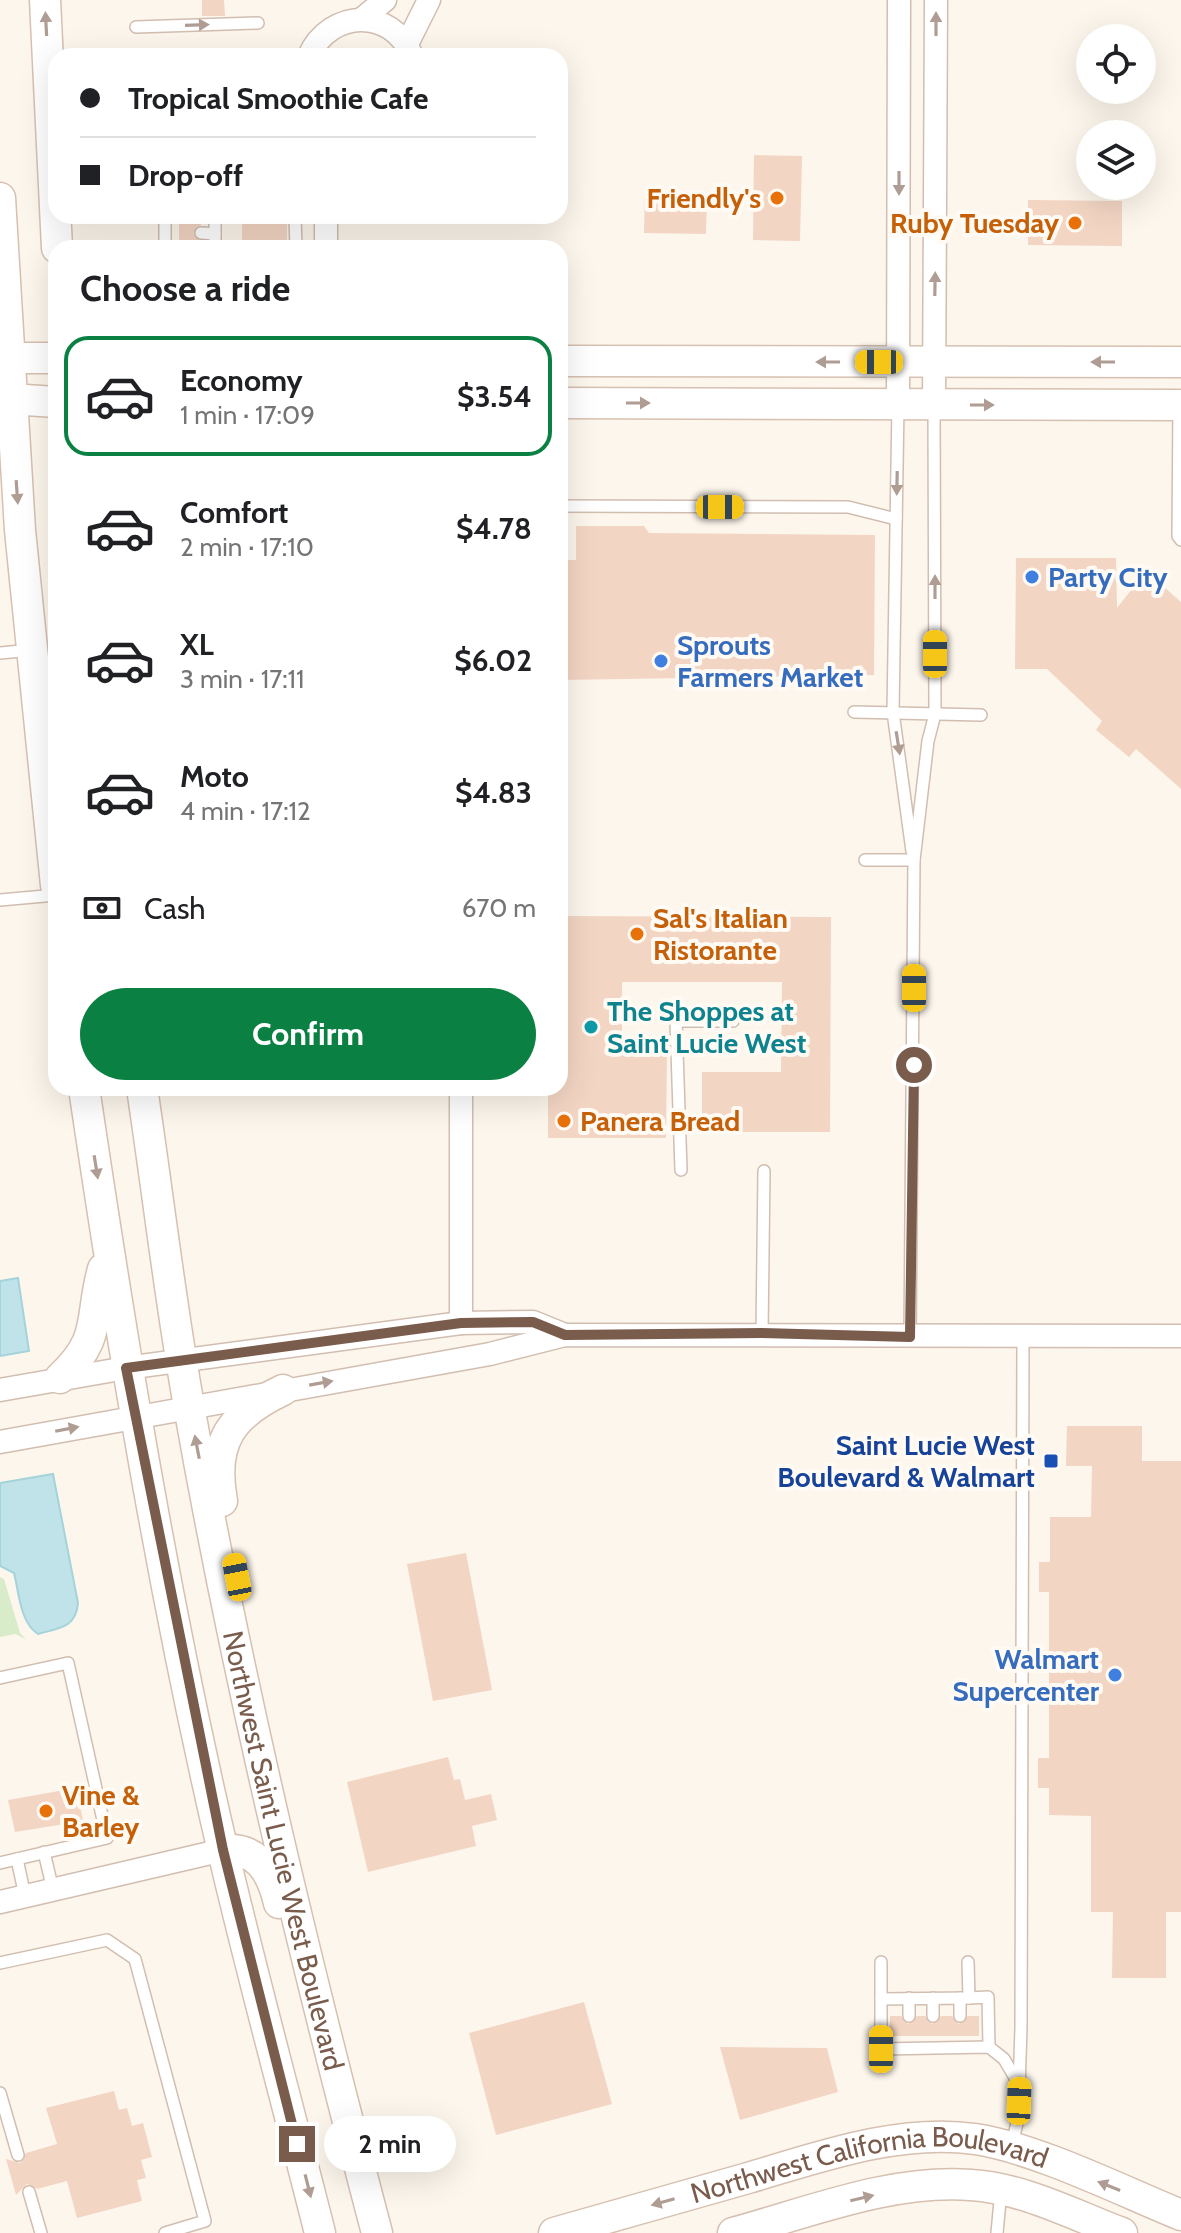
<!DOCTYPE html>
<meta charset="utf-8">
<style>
body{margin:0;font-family:Cabin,sans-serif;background:#f2f2f2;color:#202124;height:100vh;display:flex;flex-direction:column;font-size:30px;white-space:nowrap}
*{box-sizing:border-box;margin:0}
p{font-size:26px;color:#757577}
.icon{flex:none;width:44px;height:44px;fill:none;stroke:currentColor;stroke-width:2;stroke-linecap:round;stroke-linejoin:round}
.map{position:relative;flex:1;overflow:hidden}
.details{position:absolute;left:48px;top:240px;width:520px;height:856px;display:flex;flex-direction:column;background:#fff;border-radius:24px;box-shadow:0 8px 32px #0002}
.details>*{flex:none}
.banner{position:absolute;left:48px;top:48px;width:520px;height:176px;border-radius:24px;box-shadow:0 8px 32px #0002;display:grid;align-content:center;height:176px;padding:0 32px;background:#fff}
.controls{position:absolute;left:1076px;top:24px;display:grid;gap:16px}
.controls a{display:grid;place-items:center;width:80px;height:80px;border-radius:50%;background:#fff;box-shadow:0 8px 32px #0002;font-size:40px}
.end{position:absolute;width:36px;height:36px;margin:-18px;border:10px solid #7a5c4d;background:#fff;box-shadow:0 0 0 4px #fff}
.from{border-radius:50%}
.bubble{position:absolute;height:56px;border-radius:28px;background:#fff;box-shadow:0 8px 32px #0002;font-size:26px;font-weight:700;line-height:56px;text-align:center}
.car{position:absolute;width:24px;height:48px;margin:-24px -12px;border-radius:10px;box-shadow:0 0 6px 2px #0007;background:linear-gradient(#f5c518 24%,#345 0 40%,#f5c518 0 76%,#345 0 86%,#f5c518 0)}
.banner b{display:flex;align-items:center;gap:28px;height:76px;font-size:30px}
.banner b+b{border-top:2px solid #e0e0e0}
.banner i{width:20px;height:20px;background:#202124}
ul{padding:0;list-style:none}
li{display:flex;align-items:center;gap:24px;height:120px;margin:0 16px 12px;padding:0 16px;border:4px solid transparent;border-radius:24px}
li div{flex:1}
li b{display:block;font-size:30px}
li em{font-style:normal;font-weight:700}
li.selected{border-color:#0b8043}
li>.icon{width:72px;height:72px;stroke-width:1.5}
h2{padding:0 32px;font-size:36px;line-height:96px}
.pay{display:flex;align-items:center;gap:20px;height:88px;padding:0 32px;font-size:30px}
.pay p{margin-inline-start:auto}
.action{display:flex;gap:16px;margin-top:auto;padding:16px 32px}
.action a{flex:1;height:92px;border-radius:48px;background:#0b8043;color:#fff;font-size:32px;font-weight:700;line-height:92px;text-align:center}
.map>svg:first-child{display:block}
</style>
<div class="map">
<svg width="1181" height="2233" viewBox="0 0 1181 2233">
<rect width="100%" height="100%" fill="#fdf6ec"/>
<path fill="#d8ecc9" d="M0,1577L4,1579L20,1633L26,1639L15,1634L0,1637Z"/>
<g fill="#bfe3e8" stroke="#a5d3da" stroke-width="2">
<path d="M18,1278L29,1351L0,1356V1281Z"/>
<path d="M53,1474L78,1603C76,1628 59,1628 38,1634C20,1623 19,1592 14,1573L0,1566V1483Z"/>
</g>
<g fill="#f3d5c3">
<path d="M202,0H224L225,16H202Z"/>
<path d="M754,155L802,156L800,241L753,240Z"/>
<path d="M645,191L707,192L706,234L644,233Z"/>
<path d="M1028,200L1122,201V246L1028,245Z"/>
<path d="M179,216H201V225L193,233L201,242V248H179Z"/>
<rect x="242" y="216" width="45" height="25"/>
<path d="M576,526H644L649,533L875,535L874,675L560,680V560H576Z"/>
<path d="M1016,558H1116L1117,608L1146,571L1181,602V789L1136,749L1129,757L1096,730L1102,721L1047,669H1015Z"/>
<path d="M560,916L831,917L830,1132H702V1072H781L782,982H622V1052H667L666,1138H548V1088H560Z"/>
<path d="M1067,1426H1142V1461H1181V1912H1166V1978H1112L1113,1912H1091V1816L1049,1815V1788H1038V1758H1049V1592H1039V1562H1050V1517H1091L1092,1466H1066Z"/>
<path d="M466,1553L492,1690L433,1701L407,1564Z"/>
<path d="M448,1757L454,1780L460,1779L465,1800L491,1794L497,1820L472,1826L476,1846L368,1872L347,1782Z"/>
<path d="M76,1788L83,1821L15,1832L8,1800Z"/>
<path d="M584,2002L612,2104L496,2135L469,2033Z"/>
<path d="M890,2016H901L908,2024L917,2016H925L932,2024L941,2016H952L959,2024L968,2016H979V2036H890Z"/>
<path d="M720,2047L827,2048L838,2092L740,2120Z"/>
<path d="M114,2091L119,2110L127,2108L132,2126L143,2123L152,2157L141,2160L146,2178L137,2180L142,2201L77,2218L67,2181L37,2189L27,2184L16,2195L6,2159L20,2163L26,2153L57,2144L46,2108Z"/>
</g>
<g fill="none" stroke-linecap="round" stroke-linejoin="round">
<defs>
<g id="lane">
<path d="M136,27L258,23"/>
<path d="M165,216V248"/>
<path d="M295,216L296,248"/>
<path d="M201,233L215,234"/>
<path d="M215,248V216"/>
<path d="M898,406L893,712L912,851"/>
<path d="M1179,406L1178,536L1181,540"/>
<path d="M560,506L848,507L896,519V513"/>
<path d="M0,653L31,650"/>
<path d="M854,712L981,715"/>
<path d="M865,860H914"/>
<path d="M0,900L56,895"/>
<path d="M681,1170L676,1021H733"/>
<path d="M762,1333L764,1171"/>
<path d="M910,1337L914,860L928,741L935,714L934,406"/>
<path d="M0,1678L68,1663L107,1838L0,1863"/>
<path d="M44,1852L53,1890"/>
<path d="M17,1859L25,1896"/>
<path d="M881,1962V2049L989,2047L1004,2059L1017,2081"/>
<path d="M968,1962L969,1998L988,1997L989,2047"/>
<path d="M0,1963L107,1940L135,1959L205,2221L165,2233"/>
<path d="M909,1998V2016"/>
<path d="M933,1998V2016"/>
<path d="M960,1998V2016"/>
<path d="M881,1999L969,1998"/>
<path d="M0,2093L18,2155"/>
<path d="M1012,2144L1018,2119L1021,2028L1023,1338"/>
<path d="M29,2192L41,2233"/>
<path d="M997,2233L1001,2190"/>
</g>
<g id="street">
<path d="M363,18L385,0"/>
<path d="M407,44L429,0"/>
<path d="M309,56C330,9 392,7 412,56"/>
<path d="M326,248V216"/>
<path d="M898,405L899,0"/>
<path d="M934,405L936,0"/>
<path d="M461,1323V1088"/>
<path d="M0,1390L126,1368L461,1323L533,1322L565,1335"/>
<path d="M0,1442L490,1354L565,1335L1181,1336"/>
<path d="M0,1902L223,1850"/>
</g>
<g id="secondary">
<path d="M45,0L57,248"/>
<path d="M0,198L20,530L56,885"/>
<path d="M7,358H56"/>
<path d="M560,361L1181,362"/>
<path d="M10,399L56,402"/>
<path d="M560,403L1181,405"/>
<path d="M84,1088C122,1344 164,1599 223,1851C253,1979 288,2106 320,2233"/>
<path id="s1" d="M142,1088C158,1194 170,1301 189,1406C238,1684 305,1960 377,2233"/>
<path d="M60,1378C103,1338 89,1319 103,1269"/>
<path d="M222,1501C211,1441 232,1414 283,1390"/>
<path d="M223,1850C258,1847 272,1873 279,1903"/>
<path id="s2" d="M554,2233C619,2215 683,2196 748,2178C819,2157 900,2128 975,2139C1036,2148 1122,2191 1181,2215"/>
<path d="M733,2233C810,2212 891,2179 971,2185C1023,2188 1074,2215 1122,2233"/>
</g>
</defs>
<use href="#lane" stroke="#d1beb0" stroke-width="14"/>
<use href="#street" stroke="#d1beb0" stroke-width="25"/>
<use href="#secondary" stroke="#d6c0b0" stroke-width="33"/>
<use href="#lane" stroke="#fff" stroke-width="11"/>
<use href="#street" stroke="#fff" stroke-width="22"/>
<use href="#secondary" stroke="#fff" stroke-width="30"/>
</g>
<defs><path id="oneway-solid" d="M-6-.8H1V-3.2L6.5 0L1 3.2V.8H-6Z" transform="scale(2)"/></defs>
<g fill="#af9d94">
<use href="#oneway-solid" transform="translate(46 24) rotate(-93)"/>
<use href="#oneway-solid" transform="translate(936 24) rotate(-90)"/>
<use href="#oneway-solid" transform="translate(197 25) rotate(-2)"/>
<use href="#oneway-solid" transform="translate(899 183) rotate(90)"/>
<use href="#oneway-solid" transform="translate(935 284) rotate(-89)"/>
<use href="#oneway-solid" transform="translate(828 362) rotate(-180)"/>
<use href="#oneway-solid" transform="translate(1103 362) rotate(-180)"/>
<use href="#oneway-solid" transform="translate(638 403)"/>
<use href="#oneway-solid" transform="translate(982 405)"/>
<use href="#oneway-solid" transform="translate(897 483) rotate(91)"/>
<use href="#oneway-solid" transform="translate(17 492) rotate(86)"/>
<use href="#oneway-solid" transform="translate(935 587) rotate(-90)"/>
<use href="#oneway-solid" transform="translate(898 743) rotate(81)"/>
<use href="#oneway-solid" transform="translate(96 1167) rotate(81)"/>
<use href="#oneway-solid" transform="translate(321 1383) rotate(-10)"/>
<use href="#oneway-solid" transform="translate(67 1429) rotate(-11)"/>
<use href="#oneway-solid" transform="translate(197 1447) rotate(-101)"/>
<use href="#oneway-solid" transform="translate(308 2186) rotate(76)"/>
<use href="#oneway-solid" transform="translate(1109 2186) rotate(-158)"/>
<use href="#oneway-solid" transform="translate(862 2198) rotate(-13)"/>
<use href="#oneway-solid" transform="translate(663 2202) rotate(164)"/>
</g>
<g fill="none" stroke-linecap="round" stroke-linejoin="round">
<path stroke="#7a5c4d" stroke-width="10" d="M297,2144L223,1850L126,1368L461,1323L533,1322L565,1335L762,1333L910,1337L914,1065"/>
</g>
<g fill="#e8710a" stroke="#fffaf3" stroke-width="3">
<circle cx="777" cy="198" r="8"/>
<circle cx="1075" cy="223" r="8"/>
<circle cx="637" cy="934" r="8"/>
<circle cx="564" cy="1121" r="8"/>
<circle cx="46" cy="1811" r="8"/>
</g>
<g fill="#3f7fe0" stroke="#fffaf3" stroke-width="3">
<circle cx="1032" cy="577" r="8"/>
<circle cx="661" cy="661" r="8"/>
<circle cx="1115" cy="1675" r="8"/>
</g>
<circle fill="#0f9aa8" stroke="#fffaf3" stroke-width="3" cx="591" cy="1027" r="8"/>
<rect fill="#1a4fb4" stroke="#fffaf3" stroke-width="3" x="1043" y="1453" width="16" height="16" rx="4"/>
<g text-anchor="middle" stroke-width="8" stroke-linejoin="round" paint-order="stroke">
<g font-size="28" font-weight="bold" fill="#c56008" stroke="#fffaf3" text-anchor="start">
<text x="761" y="208" text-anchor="end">Friendly's</text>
<text x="1059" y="233" text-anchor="end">Ruby Tuesday</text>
<text x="653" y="928">Sal's Italian<tspan x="653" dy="32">Ristorante</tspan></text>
<text x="580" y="1131">Panera Bread</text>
<text x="62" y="1805">Vine &amp;<tspan x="62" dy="32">Barley</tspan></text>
</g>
<g font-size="28" font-weight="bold" fill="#366cbe" stroke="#fffaf3" text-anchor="start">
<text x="1048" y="587">Party City</text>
<text x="677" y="655">Sprouts<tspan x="677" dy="32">Farmers Market</tspan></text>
<text x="1099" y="1669" text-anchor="end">Walmart<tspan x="1099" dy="32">Supercenter</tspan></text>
</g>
<g font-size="28" font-weight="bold" fill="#0d838f" stroke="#fffaf3" text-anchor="start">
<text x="607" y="1021">The Shoppes at<tspan x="607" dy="32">Saint Lucie West</tspan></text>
</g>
<g font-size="28" font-weight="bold" fill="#164399" stroke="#fffaf3" text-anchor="end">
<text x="1035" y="1455">Saint Lucie West<tspan x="1035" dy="32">Boulevard &amp; Walmart</tspan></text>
</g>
<g font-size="28" fill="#7a5c4d" stroke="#fffaf3">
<text dy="10" stroke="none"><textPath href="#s1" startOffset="776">Northwest Saint Lucie West Boulevard</textPath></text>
<text dy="10" stroke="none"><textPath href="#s2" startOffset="326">Northwest California Boulevard</textPath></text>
</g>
</g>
</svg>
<div class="controls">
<a><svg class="icon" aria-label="locate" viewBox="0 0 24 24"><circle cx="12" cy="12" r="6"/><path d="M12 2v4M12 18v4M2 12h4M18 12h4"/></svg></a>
<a><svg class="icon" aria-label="layers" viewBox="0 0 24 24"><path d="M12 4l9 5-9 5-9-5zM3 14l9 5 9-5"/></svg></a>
</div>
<i class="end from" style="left:914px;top:1065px"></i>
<i class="end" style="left:297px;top:2144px"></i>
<div class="bubble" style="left:324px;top:2116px;width:132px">2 min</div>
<i class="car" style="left:879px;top:362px;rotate:270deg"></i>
<i class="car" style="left:720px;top:507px;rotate:90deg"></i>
<i class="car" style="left:935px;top:654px;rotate:0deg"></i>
<i class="car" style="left:914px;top:988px;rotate:0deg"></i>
<i class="car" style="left:237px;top:1577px;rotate:349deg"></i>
<i class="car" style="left:881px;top:2049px;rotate:0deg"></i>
<i class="car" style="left:1019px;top:2101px;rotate:2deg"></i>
<div class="banner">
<b><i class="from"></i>Tropical Smoothie Cafe</b>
<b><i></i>Drop-off</b>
</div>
<section class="details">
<h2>Choose a ride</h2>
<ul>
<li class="selected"><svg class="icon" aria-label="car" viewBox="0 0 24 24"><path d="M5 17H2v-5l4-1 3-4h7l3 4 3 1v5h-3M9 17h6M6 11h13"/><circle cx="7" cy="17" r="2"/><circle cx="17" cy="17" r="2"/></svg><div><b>Economy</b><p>1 min · 17:09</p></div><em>$3.54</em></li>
<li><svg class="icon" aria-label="car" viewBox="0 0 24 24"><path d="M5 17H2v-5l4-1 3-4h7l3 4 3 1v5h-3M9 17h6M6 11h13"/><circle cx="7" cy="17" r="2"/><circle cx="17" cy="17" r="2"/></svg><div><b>Comfort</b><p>2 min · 17:10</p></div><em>$4.78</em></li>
<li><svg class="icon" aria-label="car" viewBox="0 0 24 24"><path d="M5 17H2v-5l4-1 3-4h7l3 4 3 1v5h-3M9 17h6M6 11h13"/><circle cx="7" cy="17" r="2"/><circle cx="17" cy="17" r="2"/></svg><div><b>XL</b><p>3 min · 17:11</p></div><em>$6.02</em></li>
<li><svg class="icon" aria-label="car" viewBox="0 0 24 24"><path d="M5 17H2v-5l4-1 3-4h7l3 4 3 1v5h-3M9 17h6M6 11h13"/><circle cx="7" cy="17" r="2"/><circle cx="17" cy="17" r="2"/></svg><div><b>Moto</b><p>4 min · 17:12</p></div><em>$4.83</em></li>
</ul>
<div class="pay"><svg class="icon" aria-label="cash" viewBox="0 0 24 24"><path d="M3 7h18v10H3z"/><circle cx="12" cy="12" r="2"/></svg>Cash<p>670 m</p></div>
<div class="action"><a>Confirm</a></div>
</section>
</div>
